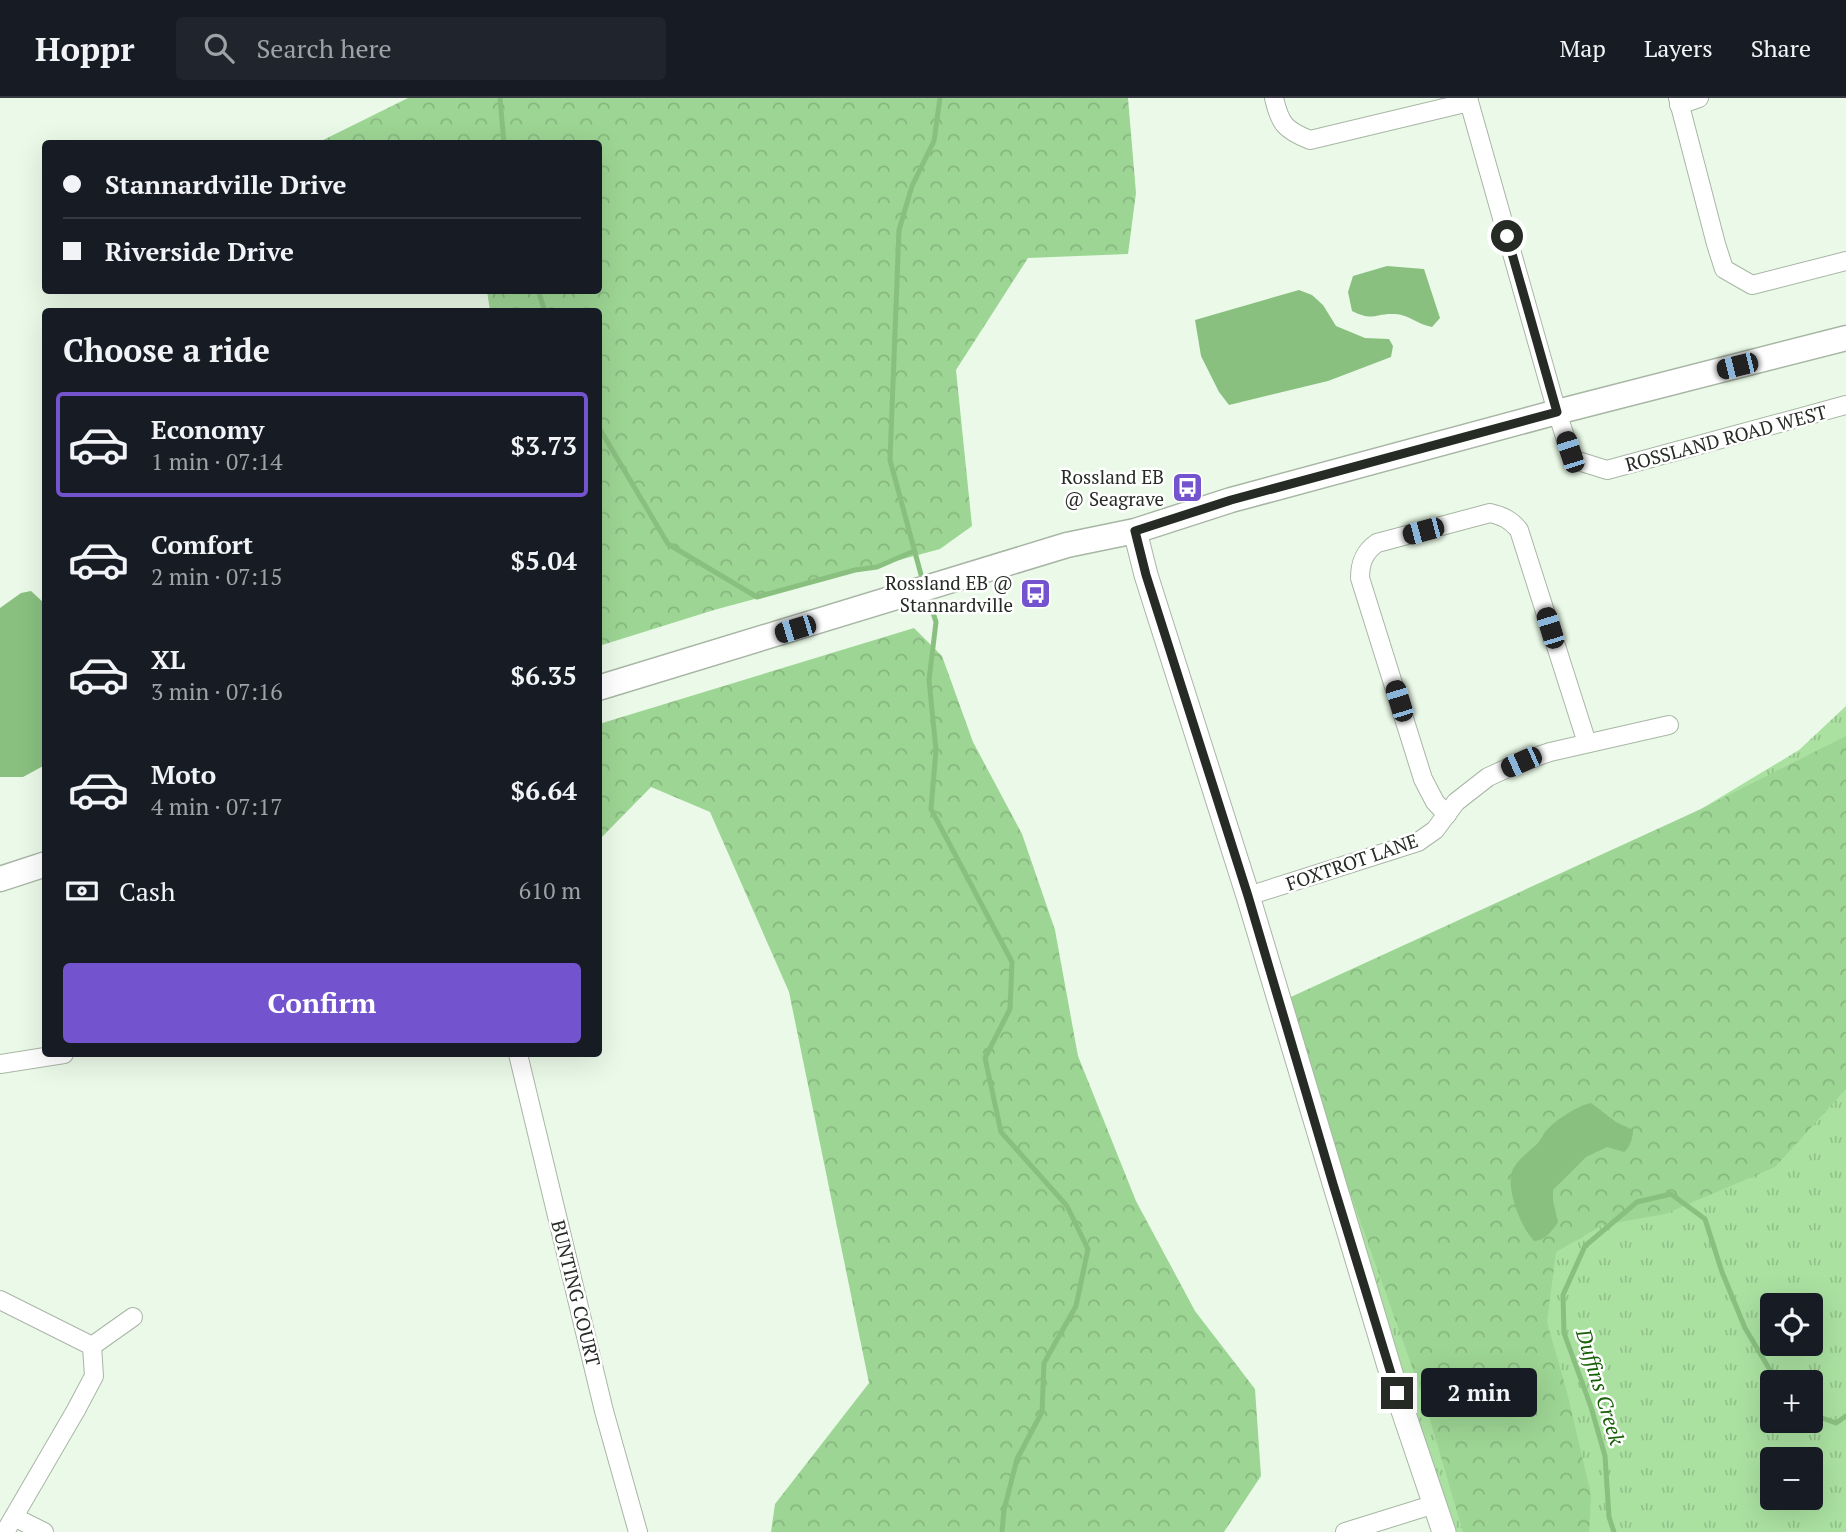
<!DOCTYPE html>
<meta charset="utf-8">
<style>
body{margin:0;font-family:"PT Serif",serif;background:#20242c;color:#f1f3f6;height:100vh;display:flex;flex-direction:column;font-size:26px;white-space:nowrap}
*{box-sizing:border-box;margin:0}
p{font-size:23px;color:#9ea1a6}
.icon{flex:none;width:38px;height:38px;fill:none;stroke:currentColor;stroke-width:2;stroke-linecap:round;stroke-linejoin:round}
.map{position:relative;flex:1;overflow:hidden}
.sheet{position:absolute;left:42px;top:210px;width:560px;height:749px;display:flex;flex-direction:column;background:#171b24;border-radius:7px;box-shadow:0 7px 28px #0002}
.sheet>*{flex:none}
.top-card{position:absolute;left:42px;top:42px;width:560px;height:154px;border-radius:7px;box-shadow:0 7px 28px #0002;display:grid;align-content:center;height:154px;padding:0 21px;background:#171b24}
.fabs{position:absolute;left:1760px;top:1195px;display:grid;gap:14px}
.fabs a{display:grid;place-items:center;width:63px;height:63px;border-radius:7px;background:#171b24;box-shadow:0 7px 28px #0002;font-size:35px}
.end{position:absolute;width:32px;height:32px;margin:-16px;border:9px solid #262c25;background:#fff;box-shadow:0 0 0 4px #fff}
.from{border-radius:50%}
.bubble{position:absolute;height:49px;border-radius:7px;background:#171b24;box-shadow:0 7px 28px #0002;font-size:23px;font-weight:800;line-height:49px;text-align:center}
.car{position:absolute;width:21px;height:42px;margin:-21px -10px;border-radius:9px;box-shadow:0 0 5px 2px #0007;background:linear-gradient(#222 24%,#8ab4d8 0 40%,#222 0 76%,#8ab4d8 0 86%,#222 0)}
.top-card b{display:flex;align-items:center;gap:24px;height:66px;font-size:26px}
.top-card b+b{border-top:2px solid #363941}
.top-card i{width:18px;height:18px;background:#f1f3f6}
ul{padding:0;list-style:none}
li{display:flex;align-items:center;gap:21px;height:105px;margin:0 14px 10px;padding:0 7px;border:4px solid transparent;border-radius:7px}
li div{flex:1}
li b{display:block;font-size:26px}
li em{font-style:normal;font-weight:800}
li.current{border-color:#7354ce}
li>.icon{width:63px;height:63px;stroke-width:1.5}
h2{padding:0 21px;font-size:32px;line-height:84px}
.pay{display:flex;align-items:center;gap:18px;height:77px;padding:0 21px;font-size:26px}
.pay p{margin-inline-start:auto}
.button{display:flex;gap:14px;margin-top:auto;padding:14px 21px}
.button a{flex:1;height:80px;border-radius:7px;background:#7354ce;color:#fff;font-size:28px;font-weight:800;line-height:80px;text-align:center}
header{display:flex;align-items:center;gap:42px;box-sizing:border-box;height:98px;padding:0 35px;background:#171b24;border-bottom:2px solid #363941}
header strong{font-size:33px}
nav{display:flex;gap:38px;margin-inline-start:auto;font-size:24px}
.search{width:490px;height:63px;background:#20242c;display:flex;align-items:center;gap:18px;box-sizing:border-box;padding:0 24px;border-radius:7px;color:#9ea1a6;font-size:26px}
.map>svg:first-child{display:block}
</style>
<header>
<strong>Hoppr</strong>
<div class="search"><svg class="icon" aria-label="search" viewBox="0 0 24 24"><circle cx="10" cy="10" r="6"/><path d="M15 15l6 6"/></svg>Search here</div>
<nav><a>Map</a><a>Layers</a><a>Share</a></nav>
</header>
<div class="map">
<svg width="1846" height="1434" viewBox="0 0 1846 1434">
<defs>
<pattern id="grass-tufts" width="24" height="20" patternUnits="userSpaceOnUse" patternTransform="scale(1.75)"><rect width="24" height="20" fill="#aae1a1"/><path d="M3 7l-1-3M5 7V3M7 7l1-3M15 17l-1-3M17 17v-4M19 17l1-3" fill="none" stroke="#92c18a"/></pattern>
<pattern id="forest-crowns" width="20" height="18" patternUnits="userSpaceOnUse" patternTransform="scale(1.75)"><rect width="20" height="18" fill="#9dd594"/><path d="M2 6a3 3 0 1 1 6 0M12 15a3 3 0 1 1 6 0" fill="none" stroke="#87b77f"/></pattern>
</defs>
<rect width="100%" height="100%" fill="#ebfae8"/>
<path fill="url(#grass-tufts)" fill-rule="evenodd" d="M1846,608V1434H1455L1285,911L1701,711L1799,652ZM1773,1208H1811V1246H1773ZM1773,1284H1811V1323H1773ZM1773,1362H1811V1400H1773Z"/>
<g fill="url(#forest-crowns)">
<path d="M408,0H1128L1136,95L1128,156L1028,160L956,272L972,428L940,451L714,512L599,548L598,214L490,213L487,193L598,192V46L317,45Z"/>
<path d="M914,530L942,558L973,644L1022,736L1055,832L1078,958L1136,1103L1195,1213L1255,1291L1261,1378L1224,1434H771L775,1406L869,1285L789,894L710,714L651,689L599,742V626Z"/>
<path d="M1846,638V991L1775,1069L1665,1116L1603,1127L1556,1154L1547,1224L1567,1294L1591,1397L1589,1434H1463L1426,1308L1282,903L1701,711Z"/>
</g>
<g fill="#89c080">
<path d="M1387,168L1424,171L1440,220L1432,229C1419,227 1407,216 1395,216C1374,215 1374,224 1352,213L1348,194L1353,178Z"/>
<path d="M1299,192L1312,197L1323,207L1336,228L1365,240L1389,241L1393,248L1391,259L1328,283L1229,307L1219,294L1201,258L1195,222Z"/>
<path d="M31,493L45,506V667L23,679H0V510L21,495Z"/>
<path d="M1591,1005L1616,1024L1633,1032C1633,1040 1630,1049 1624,1054L1607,1049L1586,1059L1553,1092V1103L1558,1124C1552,1133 1545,1143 1534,1143C1521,1129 1508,1096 1511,1077C1513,1065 1527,1055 1536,1047C1540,1043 1542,1039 1545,1034C1555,1022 1577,1008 1591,1005Z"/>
</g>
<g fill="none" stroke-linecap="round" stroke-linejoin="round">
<g stroke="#89c080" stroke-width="5">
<path d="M500,0L504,46"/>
<path d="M538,192L545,214"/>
<path d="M598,328L668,446L757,499L855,472L877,469L914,453"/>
<path d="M923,484L890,362L899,132L912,88L934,43L940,0"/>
<path d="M927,496L936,524L929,582L936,652L931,711L1012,864L1010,911L985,960L1001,1034L1067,1108L1088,1151L1076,1208L1044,1265L1042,1314L1017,1361L1004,1412L1002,1434"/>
<path d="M1811,1316L1836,1325L1846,1318"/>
<path d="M1614,1434L1609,1419L1605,1358L1591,1309L1564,1235L1563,1197L1585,1148L1637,1104L1671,1096L1705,1121L1722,1174L1745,1230L1770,1272L1779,1284"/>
</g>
<defs>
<g id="minor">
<path d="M1274,0C1280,26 1285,32 1310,42L1469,4"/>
<path d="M1468,0L1557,314L1570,354L1575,362L1607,372L1846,307"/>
<path d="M1678,0L1716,146L1724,171L1752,187L1846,163"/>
<path d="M1679,7L1699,0"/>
<path d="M1447,717L1435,704L1423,681L1360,480C1360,465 1364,454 1377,445L1490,415C1503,418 1511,422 1519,432L1587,645"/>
<path d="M1248,798L1418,744L1435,732L1456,704L1488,679L1521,664L1550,654L1669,627"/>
<path d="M518,956L604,1313L638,1434"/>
<path d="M0,966L64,956"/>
<path d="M0,1202L92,1248L94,1278L76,1312L5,1434"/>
<path d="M92,1248L133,1219"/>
<path d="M14,1419L44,1434"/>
<path d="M1345,1434L1435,1406"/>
</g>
<path id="tertiary" d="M1135,433L1146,477L1248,798L1397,1295L1444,1434"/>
<g id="secondary">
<path d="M598,590L1067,447L1135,433L1231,402L1557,314L1846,240"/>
<path d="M0,781L46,766"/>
</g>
</defs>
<use href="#minor" stroke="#a8b6a5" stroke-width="20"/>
<use href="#tertiary" stroke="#a8b6a5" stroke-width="25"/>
<use href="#secondary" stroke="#a8b6a5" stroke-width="27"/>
<use href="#minor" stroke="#fff" stroke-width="18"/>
<use href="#tertiary" stroke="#fff" stroke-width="23"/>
<use href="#secondary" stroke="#fff" stroke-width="24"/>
</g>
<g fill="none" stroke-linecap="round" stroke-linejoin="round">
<path stroke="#262c25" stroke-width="9" d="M1397,1295L1333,1086L1248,798L1146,477L1135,433L1231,402L1557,314L1507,138"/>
</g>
<defs>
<symbol id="bus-square" viewBox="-11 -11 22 22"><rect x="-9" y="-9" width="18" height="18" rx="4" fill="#7354ce" stroke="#fff"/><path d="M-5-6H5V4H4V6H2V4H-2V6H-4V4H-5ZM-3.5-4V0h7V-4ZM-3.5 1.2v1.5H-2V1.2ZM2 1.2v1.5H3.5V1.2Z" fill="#fff"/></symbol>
</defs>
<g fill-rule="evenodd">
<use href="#bus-square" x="1170" y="372" width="35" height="35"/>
<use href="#bus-square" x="1018" y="478" width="35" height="35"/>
</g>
<g text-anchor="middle" stroke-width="5" stroke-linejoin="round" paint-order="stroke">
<g font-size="19" fill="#262c25" stroke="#fff">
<text transform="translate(1726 340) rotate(-15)" y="7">ROSSLAND ROAD WEST</text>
<text transform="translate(1352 764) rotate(-19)" y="7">FOXTROT LANE</text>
<text transform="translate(576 1195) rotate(76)" y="7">BUNTING COURT</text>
</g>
<g font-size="19" fill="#262c25" stroke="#fff" text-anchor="end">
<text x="1164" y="386">Rossland EB<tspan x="1164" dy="22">@ Seagrave</tspan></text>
<text x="1013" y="492">Rossland EB @<tspan x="1013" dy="22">Stannardville</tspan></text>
</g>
<g font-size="21" font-style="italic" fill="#176007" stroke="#fff">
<text transform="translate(1600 1289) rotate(73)" y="7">Duffins Creek</text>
</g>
</g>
</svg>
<div class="fabs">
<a><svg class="icon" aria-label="locate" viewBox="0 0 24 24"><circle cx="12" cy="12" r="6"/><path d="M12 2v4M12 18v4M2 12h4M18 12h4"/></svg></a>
<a>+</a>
<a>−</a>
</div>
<i class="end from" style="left:1507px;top:138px"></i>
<i class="end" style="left:1397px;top:1295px"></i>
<div class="bubble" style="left:1421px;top:1270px;width:116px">2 min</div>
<i class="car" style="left:1737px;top:268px;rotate:256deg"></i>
<i class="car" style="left:1570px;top:354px;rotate:342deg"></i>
<i class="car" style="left:1423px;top:433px;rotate:255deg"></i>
<i class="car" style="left:1550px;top:530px;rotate:343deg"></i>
<i class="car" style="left:795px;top:531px;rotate:253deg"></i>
<i class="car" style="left:1399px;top:603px;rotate:343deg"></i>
<i class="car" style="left:1521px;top:664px;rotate:246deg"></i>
<div class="top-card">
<b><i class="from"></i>Stannardville Drive</b>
<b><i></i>Riverside Drive</b>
</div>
<section class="sheet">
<h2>Choose a ride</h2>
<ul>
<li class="current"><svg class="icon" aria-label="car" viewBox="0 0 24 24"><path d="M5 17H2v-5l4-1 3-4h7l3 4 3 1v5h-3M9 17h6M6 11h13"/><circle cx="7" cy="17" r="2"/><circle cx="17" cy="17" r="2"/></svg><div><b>Economy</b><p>1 min · 07:14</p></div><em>$3.73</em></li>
<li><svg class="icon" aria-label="car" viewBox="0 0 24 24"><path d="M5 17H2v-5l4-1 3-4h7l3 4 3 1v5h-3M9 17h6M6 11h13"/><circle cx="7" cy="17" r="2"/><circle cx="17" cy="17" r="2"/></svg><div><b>Comfort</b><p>2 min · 07:15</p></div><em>$5.04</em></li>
<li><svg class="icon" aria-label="car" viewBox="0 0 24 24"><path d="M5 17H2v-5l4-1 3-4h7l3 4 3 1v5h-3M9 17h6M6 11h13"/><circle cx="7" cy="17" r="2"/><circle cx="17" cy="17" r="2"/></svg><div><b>XL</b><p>3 min · 07:16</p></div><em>$6.35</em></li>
<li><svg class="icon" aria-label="car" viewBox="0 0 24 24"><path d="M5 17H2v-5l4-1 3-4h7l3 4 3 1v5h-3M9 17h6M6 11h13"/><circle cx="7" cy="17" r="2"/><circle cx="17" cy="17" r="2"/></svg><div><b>Moto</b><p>4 min · 07:17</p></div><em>$6.64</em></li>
</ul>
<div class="pay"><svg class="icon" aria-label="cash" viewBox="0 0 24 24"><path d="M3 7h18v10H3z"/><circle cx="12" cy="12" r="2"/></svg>Cash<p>610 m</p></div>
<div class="button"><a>Confirm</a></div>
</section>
</div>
